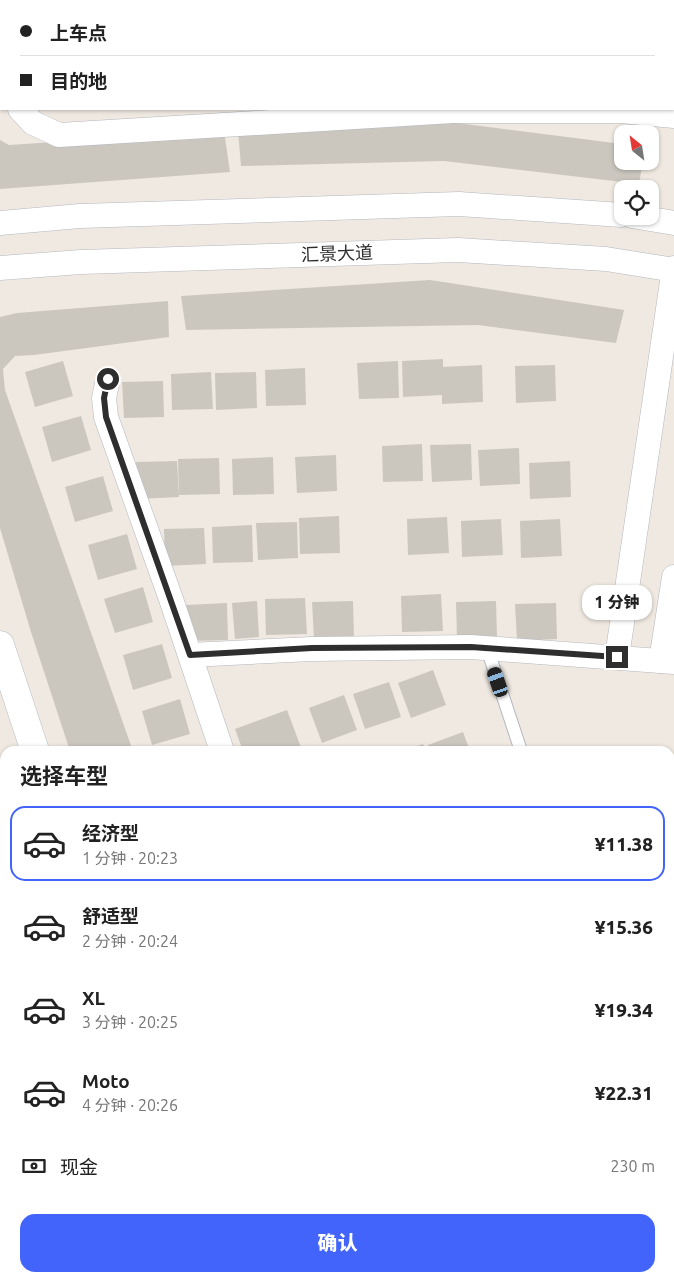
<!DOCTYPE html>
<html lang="zh">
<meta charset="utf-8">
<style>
body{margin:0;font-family:Ubuntu,"Noto Sans SC",sans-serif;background:#f6f6f6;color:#222;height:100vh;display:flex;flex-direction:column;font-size:19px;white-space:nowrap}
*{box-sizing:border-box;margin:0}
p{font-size:16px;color:#767676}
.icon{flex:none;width:28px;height:28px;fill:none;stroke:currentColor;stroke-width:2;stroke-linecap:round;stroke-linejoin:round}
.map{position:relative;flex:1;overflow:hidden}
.side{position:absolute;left:0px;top:746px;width:675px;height:536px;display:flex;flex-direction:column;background:#fff;border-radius:15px 15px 0 0;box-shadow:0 1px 4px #0004}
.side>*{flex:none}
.hud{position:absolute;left:0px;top:0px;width:675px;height:110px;box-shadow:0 1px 4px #0004;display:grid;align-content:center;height:110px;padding:0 20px;background:#fff}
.needle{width:32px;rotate:330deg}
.controls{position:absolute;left:614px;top:125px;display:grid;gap:10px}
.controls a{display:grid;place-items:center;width:45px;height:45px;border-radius:10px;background:#fff;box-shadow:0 1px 4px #0004;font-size:25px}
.end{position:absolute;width:22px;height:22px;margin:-11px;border:6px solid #2e2e2e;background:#fff;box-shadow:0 0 0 2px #fff}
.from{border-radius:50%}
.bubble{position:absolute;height:35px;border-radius:15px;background:#fff;box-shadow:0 1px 4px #0004;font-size:16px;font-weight:800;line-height:35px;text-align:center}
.car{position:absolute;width:15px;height:30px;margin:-15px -8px;border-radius:6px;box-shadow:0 0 4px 1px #0007;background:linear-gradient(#222 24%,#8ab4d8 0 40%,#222 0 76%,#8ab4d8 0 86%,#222 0)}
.hud b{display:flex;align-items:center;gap:18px;height:48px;font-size:19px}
.hud b+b{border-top:1px solid #e0e0e0}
.hud i{width:12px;height:12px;background:#222}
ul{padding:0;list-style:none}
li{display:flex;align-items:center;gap:15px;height:75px;margin:0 10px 8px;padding:0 10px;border:2px solid transparent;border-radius:15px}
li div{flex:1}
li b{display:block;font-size:19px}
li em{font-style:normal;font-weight:800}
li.active{border-color:#4264fb}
li>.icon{width:45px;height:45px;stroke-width:1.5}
h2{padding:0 20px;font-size:22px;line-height:60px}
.pay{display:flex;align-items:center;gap:12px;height:55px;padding:0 20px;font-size:19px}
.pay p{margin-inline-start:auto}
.button{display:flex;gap:10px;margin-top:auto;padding:10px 20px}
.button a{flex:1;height:58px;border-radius:15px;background:#4264fb;color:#fff;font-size:20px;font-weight:800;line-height:58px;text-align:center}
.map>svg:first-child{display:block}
</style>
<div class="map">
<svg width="674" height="1282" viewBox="0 0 674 1282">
<rect width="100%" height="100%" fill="#efe9e1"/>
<g fill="#cbc7bf">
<path d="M441,121L622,144V161H643L639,184L444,161L241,166L238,131Z"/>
<path d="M224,131L230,172L0,189V140L9,145Z"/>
<path d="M430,280L624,310L616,343L478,325L186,330L181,296Z"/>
<path d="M168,301L169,337L34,355L15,356L3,369L5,390L133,751H70L31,632L0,528V317L17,313Z"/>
<path d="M443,359V367L482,365L483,402L442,404V395L403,397L402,361Z"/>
<path d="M63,361L73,396L35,407L25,372Z"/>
<path d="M398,361L399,398L359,399L357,363Z"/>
<path d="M555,365L556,401L516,403L515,366Z"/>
<path d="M305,368L306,405L266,406L265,370Z"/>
<path d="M211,372L213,409L172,410L171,374Z"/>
<path d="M256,372L257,408L216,410L215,373Z"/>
<path d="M163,381L164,417L124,418L122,382Z"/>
<path d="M81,416L91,450L52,462L42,427Z"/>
<path d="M422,444L423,481L383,482L382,446Z"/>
<path d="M471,444L472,480L432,482L430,445Z"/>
<path d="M519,448L520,484L480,486L478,450Z"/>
<path d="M336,455L337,491L297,493L295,457Z"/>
<path d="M273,457L274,494L233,495L232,459Z"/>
<path d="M219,458L220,494L179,495L178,459Z"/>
<path d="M177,461L179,497L138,499L136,462Z"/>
<path d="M570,461L571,497L530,499L529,463Z"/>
<path d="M103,476L113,511L75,522L65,487Z"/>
<path d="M339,516L340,553L300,554L299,518Z"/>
<path d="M447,517L449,553L408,555L407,519Z"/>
<path d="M501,519L503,555L462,557L461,521Z"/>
<path d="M560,519L562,556L521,558L520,521Z"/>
<path d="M297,522L298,558L258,560L256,523Z"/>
<path d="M252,525L253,562L213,563L212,527Z"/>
<path d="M204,528L206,564L165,566L164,529Z"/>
<path d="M127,534L137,569L98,580L88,545Z"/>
<path d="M143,587L153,622L115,633L104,599Z"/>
<path d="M441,594L443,631L402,632L401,596Z"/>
<path d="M305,598L307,634L266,635L265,599Z"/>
<path d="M257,601L259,637L235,639L232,603Z"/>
<path d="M353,601L354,637L314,639L312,602Z"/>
<path d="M496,601L497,637L457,639L456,602Z"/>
<path d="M227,603L228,640L187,641L186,605Z"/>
<path d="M556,603L557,639L517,641L515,604Z"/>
<path d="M162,644L172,678L133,690L123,655Z"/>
<path d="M433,670L446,705L411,718L398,683Z"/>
<path d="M389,682L401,717L365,729L353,694Z"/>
<path d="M344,695L357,730L322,743L309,708Z"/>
<path d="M180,699L190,734L152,745L142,711Z"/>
<path d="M287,710L302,750L243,751L235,729Z"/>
<path d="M463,732L470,751H430L428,745Z"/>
<path d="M423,744L426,751H402Z"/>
<path d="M674,989V1021L670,1022V991Z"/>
<path d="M670,1224L674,1234V1258L670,1259Z"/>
<path d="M5,1261V1278H15L16,1282H0V1263Z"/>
<path d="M251,1278H302L303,1282H252Z"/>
<path d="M326,1278H368L370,1282H328Z"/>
<path d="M536,1278H570L572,1282H538Z"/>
<path d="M576,1278H612L600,1282H578Z"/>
</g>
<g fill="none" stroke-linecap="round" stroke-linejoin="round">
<defs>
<g id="service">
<path d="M487,648L521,751"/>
<path d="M670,888L674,887"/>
<path d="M0,1186L5,1201"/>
<path d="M31,1278L32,1282"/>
</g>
<g id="minor">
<path d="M0,71L1,75"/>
<path d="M20,109L33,123L59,135L453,111H621L674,116"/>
<path d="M632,216L674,223"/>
<path d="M0,223L80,216L459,204L622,215"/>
<path d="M0,268L81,262L458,250L606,259L674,270"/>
<path d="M108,379L104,398L106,417L171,599L222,751"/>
<path d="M190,655L312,649L471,647L674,662"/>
<path d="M617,657L674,268"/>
<path d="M661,661L674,577"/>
<path d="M0,1162L5,1160"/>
<path d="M670,1201L674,1199"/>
<path d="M393,1278L396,1282"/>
<path d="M434,1282L447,1278"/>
</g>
<g id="secondary">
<path d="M0,645L35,751"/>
<path d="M0,877L5,892"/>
<path d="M134,1278L135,1282"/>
<path d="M210,1278L211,1282"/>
</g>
</defs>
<use href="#service" stroke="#b4b7c1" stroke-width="14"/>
<use href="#minor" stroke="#b4b7c1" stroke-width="25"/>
<use href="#secondary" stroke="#b4b7c1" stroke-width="29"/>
<use href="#service" stroke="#fff" stroke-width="12"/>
<use href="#minor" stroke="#fff" stroke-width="24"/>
<use href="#secondary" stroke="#fff" stroke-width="28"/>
</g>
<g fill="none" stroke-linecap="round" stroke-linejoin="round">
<path stroke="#2e2e2e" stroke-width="6" d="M108,379L104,398L106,417L190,655L312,648L471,647L617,657"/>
</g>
<g text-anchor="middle" stroke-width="4" stroke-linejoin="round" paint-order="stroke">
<g font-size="18" fill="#2e2e2e" stroke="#fff">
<text transform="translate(337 254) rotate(-2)" y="6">汇景大道</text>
</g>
</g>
</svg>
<div class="controls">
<a><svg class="needle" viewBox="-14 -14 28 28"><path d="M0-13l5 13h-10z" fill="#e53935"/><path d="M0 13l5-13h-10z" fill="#767676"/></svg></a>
<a><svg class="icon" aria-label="locate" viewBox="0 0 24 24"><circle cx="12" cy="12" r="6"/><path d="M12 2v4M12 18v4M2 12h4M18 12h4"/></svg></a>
</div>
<i class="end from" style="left:108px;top:379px"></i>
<i class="end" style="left:617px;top:657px"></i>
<div class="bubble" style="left:582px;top:585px;width:70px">1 分钟</div>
<i class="car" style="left:498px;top:682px;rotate:341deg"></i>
<div class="hud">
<b><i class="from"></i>上车点</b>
<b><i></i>目的地</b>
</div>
<section class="side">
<h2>选择车型</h2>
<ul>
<li class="active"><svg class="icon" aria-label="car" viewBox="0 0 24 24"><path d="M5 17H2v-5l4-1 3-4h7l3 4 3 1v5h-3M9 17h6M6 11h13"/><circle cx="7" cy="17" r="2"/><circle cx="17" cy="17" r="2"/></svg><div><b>经济型</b><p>1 分钟 · 20:23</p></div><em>¥11.38</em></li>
<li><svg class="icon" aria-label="car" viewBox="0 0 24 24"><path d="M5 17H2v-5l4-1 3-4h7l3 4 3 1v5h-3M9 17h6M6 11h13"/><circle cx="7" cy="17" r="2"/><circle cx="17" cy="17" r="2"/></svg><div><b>舒适型</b><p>2 分钟 · 20:24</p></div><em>¥15.36</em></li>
<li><svg class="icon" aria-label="car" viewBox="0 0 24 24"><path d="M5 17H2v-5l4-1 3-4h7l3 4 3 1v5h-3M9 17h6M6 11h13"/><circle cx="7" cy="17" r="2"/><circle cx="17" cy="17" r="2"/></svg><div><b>XL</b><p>3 分钟 · 20:25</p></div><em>¥19.34</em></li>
<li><svg class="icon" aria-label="car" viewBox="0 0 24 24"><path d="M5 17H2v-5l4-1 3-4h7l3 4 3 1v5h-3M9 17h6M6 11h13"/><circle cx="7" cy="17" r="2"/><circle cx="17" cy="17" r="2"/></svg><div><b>Moto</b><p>4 分钟 · 20:26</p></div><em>¥22.31</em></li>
</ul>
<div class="pay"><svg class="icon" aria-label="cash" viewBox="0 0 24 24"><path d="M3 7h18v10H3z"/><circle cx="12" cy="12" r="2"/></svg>现金<p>230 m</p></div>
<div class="button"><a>确认</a></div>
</section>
</div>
